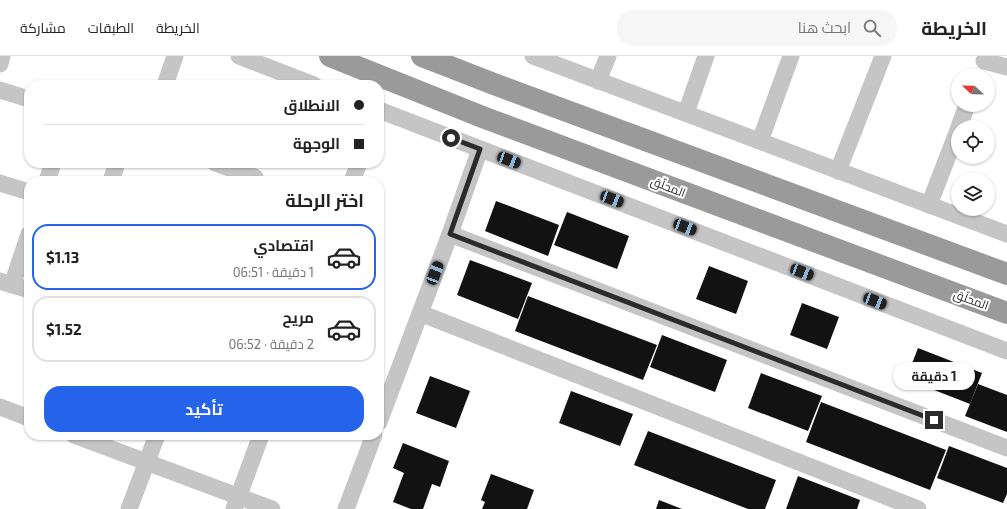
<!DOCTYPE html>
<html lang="ar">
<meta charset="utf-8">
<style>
body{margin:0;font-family:"Exo 2",Cairo,sans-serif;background:#f6f6f6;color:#222;direction:rtl;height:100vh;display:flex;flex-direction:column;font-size:15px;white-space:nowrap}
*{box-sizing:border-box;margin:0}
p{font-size:13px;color:#767676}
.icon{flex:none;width:22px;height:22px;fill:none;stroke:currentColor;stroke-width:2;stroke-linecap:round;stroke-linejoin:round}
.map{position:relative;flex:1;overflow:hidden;direction:ltr}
.drawer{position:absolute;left:24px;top:120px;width:360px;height:264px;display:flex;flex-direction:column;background:#fff;border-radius:16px;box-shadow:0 1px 3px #0004;direction:rtl}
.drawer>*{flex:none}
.guide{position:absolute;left:24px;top:24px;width:360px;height:88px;border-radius:16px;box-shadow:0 1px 3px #0004;direction:rtl;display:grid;align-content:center;height:88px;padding:0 20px;background:#fff}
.needle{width:26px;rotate:292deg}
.buttons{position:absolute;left:951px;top:12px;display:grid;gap:8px}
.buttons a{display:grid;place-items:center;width:44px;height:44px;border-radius:50%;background:#fff;box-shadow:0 1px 3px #0004;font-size:20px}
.end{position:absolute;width:18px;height:18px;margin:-9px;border:5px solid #2b2b2b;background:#fff;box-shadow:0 0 0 2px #fff}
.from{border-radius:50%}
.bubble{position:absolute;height:28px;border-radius:14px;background:#fff;box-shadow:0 1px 3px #0004;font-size:13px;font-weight:700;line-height:28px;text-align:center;direction:rtl}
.car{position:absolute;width:12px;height:24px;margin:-12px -6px;border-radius:5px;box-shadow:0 0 3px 1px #0007;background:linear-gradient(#222 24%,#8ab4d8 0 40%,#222 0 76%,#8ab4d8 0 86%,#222 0)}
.guide b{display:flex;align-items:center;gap:14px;height:38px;font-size:15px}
.guide b+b{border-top:1px solid #e0e0e0}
.guide i{width:10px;height:10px;background:#222}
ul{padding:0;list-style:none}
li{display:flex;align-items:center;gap:12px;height:66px;margin:0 8px 6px;padding:0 12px;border:2px solid #e0e0e0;border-radius:16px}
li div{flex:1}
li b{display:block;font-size:15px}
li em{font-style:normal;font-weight:700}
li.selected{border-color:#2563eb}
li>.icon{width:36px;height:36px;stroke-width:1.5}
h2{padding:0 20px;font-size:18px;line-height:48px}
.primary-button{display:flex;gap:8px;margin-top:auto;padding:8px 20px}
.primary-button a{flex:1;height:46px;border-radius:16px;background:#2563eb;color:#fff;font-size:16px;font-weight:700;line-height:46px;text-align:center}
header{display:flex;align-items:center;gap:24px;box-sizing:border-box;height:56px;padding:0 20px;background:#fff;border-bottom:1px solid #e0e0e0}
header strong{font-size:19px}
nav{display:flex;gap:22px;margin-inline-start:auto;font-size:14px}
.search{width:280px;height:36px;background:#f6f6f6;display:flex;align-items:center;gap:10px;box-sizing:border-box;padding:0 14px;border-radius:16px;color:#767676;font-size:15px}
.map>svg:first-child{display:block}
</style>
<header>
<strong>الخريطة</strong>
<div class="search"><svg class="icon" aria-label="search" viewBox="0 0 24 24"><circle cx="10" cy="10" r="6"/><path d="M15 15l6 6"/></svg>ابحث هنا</div>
<nav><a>الخريطة</a><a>الطبقات</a><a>مشاركة</a></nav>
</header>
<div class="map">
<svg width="1007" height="453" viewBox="0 0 1007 453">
<rect width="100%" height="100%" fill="#fff"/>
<g fill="#121212">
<path d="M496,145L559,169L548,200L485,175Z"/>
<path d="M567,156L629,180L617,213L554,189Z"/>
<path d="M470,204L532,227L518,263L457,239Z"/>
<path d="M709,210L748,225L736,258L696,243Z"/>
<path d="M528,240L657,289L643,324L515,275Z"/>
<path d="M802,247L839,261L827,293L790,279Z"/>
<path d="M662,279L727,304L715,336L650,311Z"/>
<path d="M918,292L982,317L970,348L906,323Z"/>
<path d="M761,317L822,340L808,375L748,352Z"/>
<path d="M430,320L470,335L456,372L416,357Z"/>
<path d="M978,328L1007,339V376L965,360Z"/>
<path d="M571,335L633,358L620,390L559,367Z"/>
<path d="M821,346L946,394L930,434L806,386Z"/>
<path d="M648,375L776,424L765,453H748L634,409Z"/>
<path d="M403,387L449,405L440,431L432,428L423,453H411L393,446L404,417L393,412Z"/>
<path d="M949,390L1007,412V438L1003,447L937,422Z"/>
<path d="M491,418L534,434L527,453H482L485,446L481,444Z"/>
<path d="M798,420L860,444L857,453H786Z"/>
<path d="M659,444L682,453H656Z"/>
</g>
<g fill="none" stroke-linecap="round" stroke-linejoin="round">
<g stroke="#c5c5c5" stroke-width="17">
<path d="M239,0L314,29"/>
<path d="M533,0L1007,178"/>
<path d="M984,5L1007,11"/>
<path d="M0,8L2,0"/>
<path d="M598,25L608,0"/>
<path d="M165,29L175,0"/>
<path d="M0,34L29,43"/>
<path d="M379,54L1007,295"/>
<path d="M686,57L706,0"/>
<path d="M959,71L967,49"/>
<path d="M760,85L791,0"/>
<path d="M215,107L255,121"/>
<path d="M838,115L883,0"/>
<path d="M47,125L53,107"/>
<path d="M111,125L117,107"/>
<path d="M352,125L359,107"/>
<path d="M0,127L29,136"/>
<path d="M929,149L958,74"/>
<path d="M450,178L1007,392"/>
<path d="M0,225L29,234"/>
<path d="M12,229L29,178"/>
<path d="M420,257L918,453"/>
<path d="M0,351L29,362"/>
<path d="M379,366L450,178L480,93"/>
<path d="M74,379L272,453"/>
<path d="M129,453L157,379"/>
<path d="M234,453L261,379"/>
<path d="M346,453L374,379"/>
</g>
<g stroke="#9a9a9a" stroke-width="22">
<path d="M330,0L485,62L1007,257"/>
<path d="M422,0L494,28L1007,218"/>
</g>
</g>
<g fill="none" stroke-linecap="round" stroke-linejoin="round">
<path stroke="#2b2b2b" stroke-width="5" d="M451,82L480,93L450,178L934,364"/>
</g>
<g text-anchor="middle" stroke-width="4" stroke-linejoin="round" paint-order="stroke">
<g font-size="12" fill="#2b2b2b" stroke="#fff">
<text transform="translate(668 131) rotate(21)" y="4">المحلّق</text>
<text transform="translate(971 244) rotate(20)" y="4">المحلّق</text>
</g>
</g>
</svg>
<div class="buttons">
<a><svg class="needle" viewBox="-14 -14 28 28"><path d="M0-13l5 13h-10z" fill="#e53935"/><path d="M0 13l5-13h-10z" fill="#767676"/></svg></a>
<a><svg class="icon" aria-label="locate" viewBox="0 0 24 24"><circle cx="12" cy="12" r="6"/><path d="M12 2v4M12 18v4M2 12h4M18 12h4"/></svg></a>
<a><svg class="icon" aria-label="layers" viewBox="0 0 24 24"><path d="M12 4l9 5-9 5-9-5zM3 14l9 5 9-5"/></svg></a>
</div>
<i class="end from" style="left:451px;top:82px"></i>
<i class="end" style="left:934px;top:364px"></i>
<div class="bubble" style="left:893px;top:306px;width:82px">1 دقيقة</div>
<i class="car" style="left:509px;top:104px;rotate:111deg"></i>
<i class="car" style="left:612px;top:143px;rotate:111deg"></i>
<i class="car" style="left:685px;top:171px;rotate:111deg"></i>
<i class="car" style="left:802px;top:216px;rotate:111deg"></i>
<i class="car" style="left:435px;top:217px;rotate:21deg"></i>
<i class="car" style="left:875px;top:245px;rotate:111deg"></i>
<div class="guide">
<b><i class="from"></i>الانطلاق</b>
<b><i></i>الوجهة</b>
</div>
<section class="drawer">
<h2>اختر الرحلة</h2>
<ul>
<li class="selected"><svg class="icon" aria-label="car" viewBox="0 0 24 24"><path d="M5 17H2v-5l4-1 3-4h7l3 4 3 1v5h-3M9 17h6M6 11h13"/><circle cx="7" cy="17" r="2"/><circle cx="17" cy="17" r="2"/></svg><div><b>اقتصادي</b><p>1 دقيقة · 06:51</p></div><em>$1.13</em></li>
<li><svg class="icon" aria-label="car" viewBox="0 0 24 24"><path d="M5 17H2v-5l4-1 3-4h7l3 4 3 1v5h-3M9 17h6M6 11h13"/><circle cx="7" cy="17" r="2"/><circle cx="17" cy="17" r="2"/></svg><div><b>مريح</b><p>2 دقيقة · 06:52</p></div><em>$1.52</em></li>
</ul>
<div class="primary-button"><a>تأكيد</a></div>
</section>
</div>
